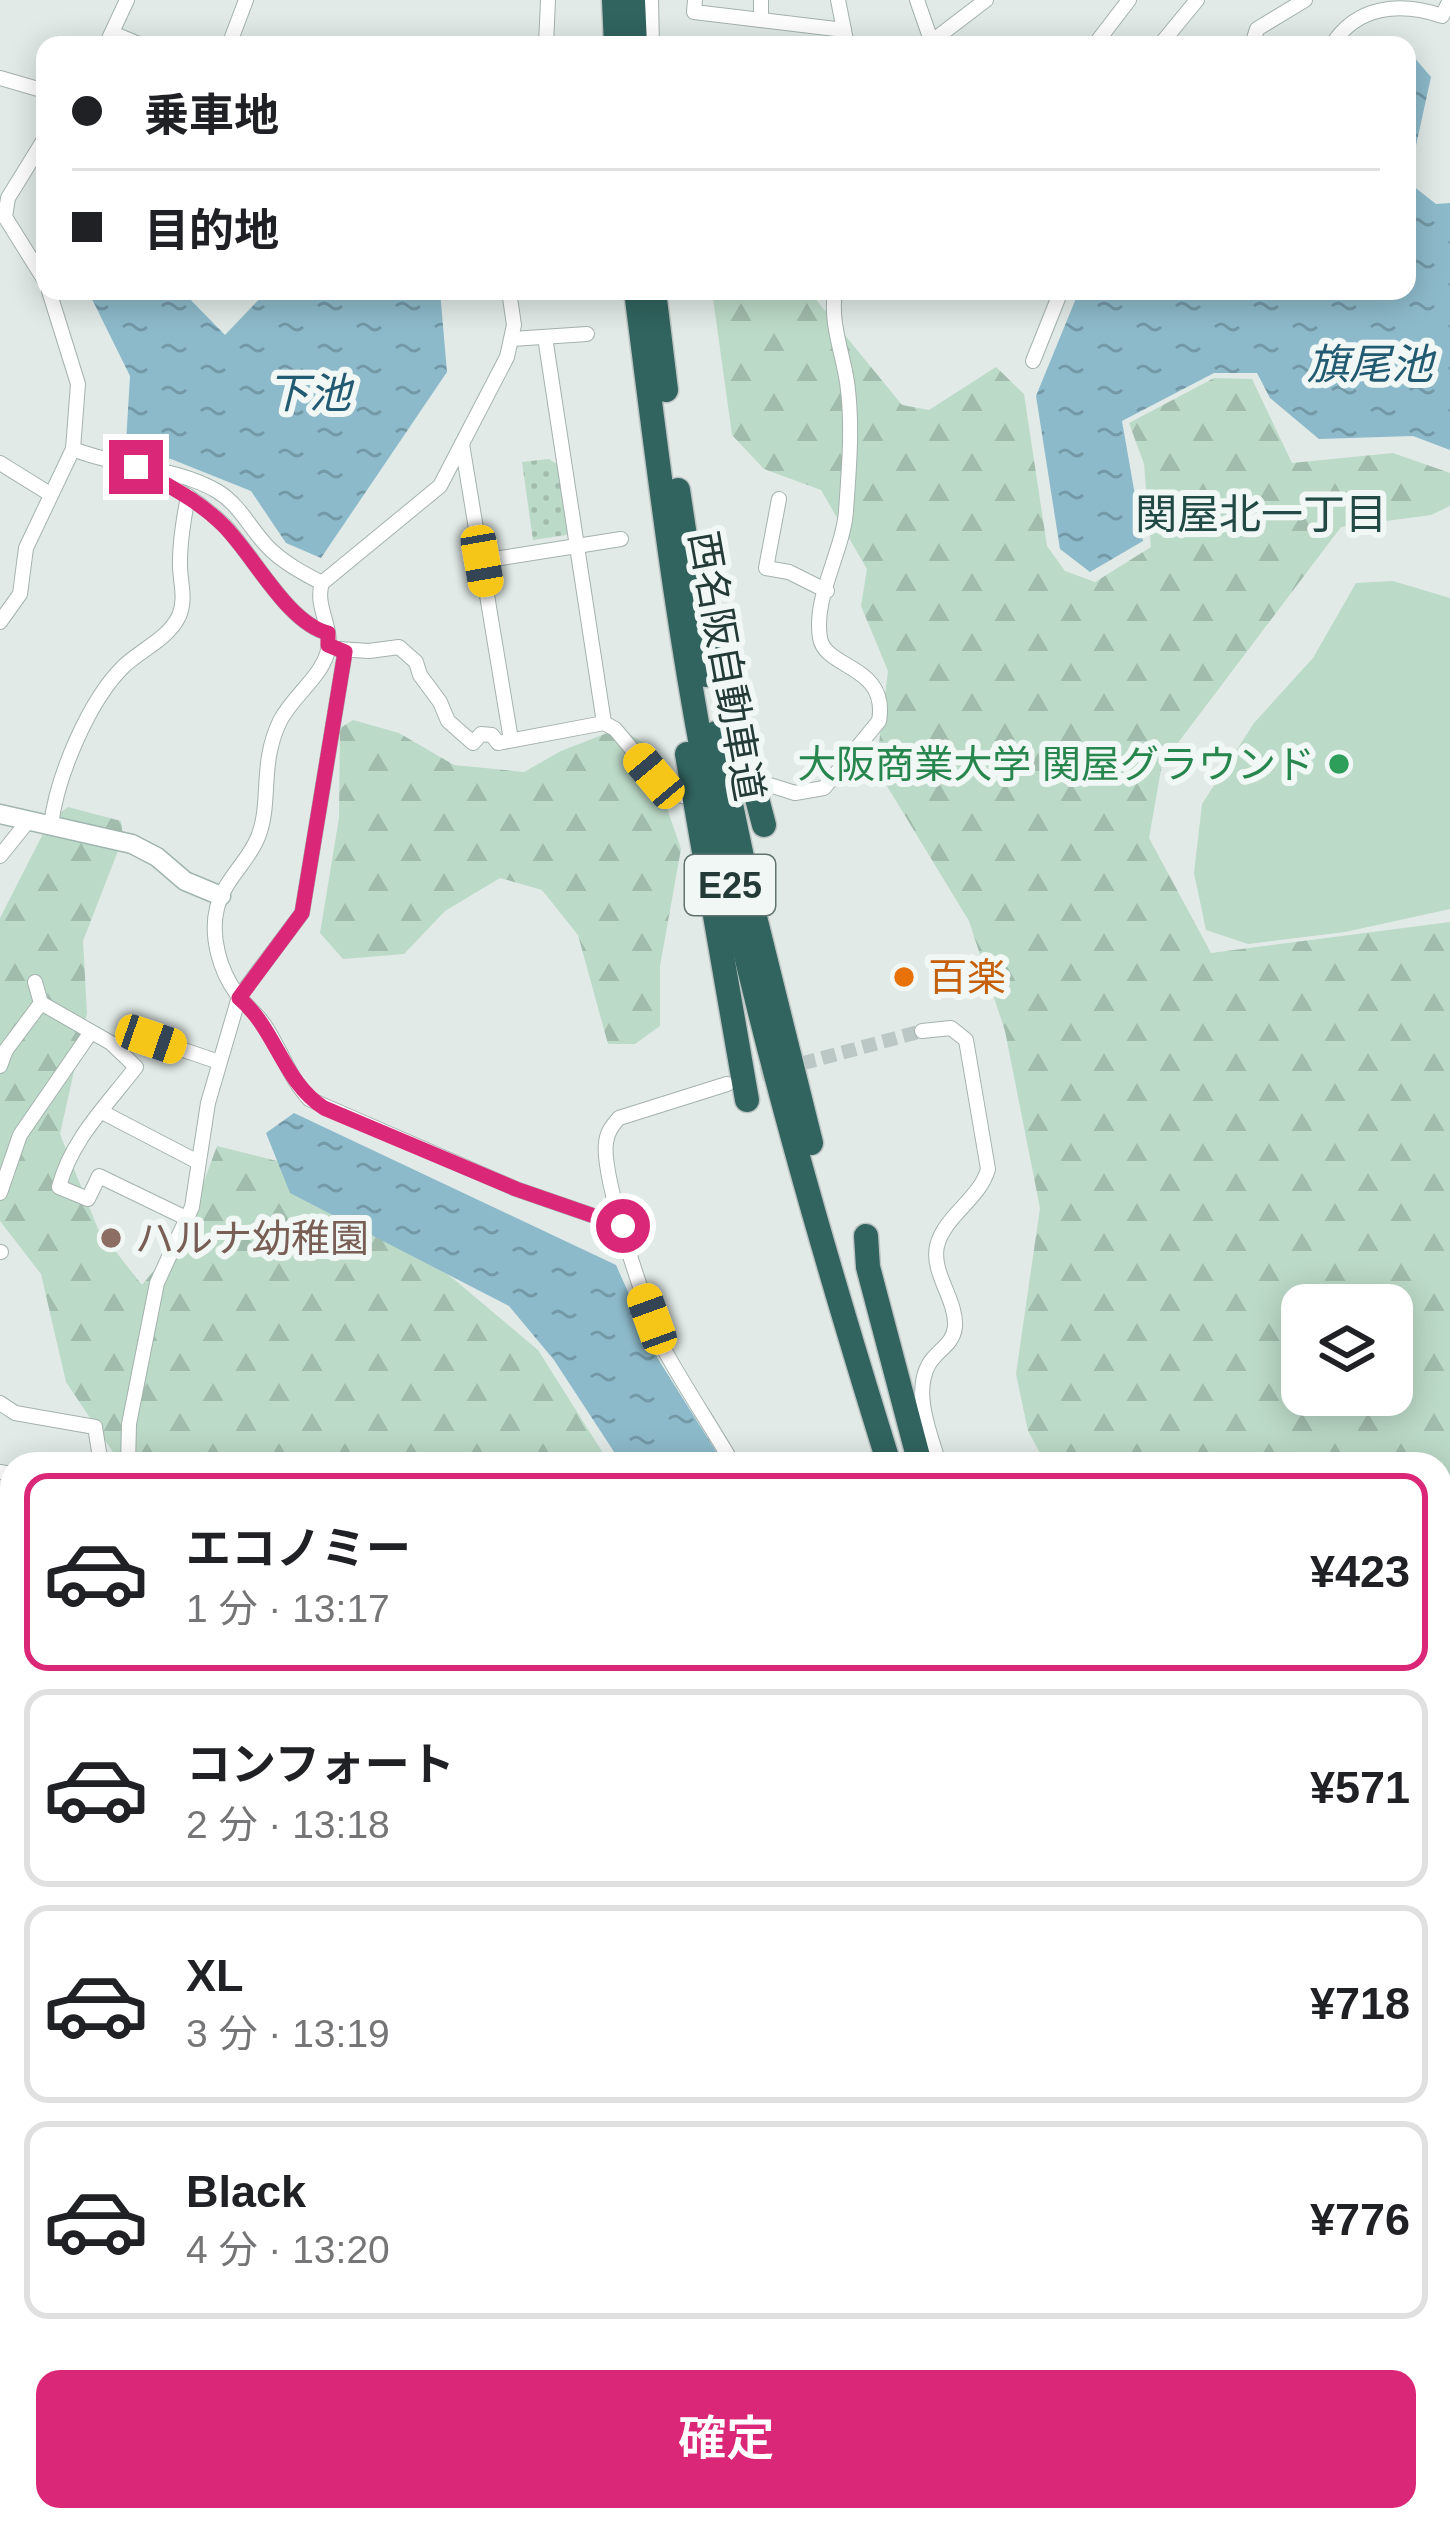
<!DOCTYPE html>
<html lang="ja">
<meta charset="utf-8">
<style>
body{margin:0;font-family:Helvetica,"Noto Sans JP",sans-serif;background:#f6f6f6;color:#202124;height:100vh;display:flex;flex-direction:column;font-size:45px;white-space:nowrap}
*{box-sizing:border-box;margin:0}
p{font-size:39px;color:#757577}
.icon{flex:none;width:66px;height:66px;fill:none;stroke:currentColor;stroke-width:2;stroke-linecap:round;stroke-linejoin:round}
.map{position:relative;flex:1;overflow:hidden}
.drawer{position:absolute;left:0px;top:1452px;width:1452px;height:1080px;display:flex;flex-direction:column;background:#fff;border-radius:36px 36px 0 0;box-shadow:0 6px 30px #0003}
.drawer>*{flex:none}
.guide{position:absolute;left:36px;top:36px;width:1380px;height:264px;border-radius:24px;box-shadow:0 6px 30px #0003;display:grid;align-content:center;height:264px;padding:0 36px;background:#fff}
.controls{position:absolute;left:1281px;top:1284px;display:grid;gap:24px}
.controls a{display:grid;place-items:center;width:132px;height:132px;border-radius:24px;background:#fff;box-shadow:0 6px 30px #0003;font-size:60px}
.end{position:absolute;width:54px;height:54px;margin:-27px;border:15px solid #db2777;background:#fff;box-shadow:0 0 0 6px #fff}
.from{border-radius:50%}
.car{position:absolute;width:36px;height:72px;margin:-36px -18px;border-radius:15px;box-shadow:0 0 9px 3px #0007;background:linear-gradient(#f5c518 24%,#345 0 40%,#f5c518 0 76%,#345 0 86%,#f5c518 0)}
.guide b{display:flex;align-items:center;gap:42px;height:114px;font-size:45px}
.guide b+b{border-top:3px solid #e0e0e0}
.guide i{width:30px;height:30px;background:#202124}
ul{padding:21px 0 0;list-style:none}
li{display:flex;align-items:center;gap:36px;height:198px;margin:0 24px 18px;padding:0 12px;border:6px solid #e0e0e0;border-radius:24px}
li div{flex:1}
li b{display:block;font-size:45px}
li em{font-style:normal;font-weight:600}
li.selected{border-color:#db2777}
li>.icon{width:108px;height:108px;stroke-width:1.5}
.action{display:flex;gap:24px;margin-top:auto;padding:24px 36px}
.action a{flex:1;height:138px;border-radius:24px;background:#db2777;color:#fff;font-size:48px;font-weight:600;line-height:138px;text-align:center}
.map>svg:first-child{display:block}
</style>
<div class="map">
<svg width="1450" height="2532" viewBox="0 0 1450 2532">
<defs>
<pattern id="forest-firs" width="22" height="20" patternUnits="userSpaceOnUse" patternTransform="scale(3)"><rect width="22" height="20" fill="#bcdac8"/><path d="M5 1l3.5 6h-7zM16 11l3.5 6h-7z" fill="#a1bcac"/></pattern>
<pattern id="cemetery-stones" width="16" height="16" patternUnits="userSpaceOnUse" patternTransform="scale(3)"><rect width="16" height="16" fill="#bcdac8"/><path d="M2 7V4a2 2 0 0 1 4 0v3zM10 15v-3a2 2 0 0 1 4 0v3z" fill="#a1bcac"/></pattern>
<pattern id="park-dots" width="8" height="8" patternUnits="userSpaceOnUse" patternTransform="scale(3)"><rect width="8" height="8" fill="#bcdac8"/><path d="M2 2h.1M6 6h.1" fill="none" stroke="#a1bcac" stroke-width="1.8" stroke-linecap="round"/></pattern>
<pattern id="water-ripples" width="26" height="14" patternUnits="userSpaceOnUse" patternTransform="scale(3)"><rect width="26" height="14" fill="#8dbacb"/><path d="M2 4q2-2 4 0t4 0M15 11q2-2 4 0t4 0" fill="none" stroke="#7398a6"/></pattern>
</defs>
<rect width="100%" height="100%" fill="#e1eae7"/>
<path fill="#bcdac8" d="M1393,581L1450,598V909L1345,932L1248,944L1206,930L1194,873L1202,804L1254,723L1313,658L1356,583Z"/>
<g fill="url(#forest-firs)" fill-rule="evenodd">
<path d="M712,291H809L902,405L929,410L996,367L1024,394L1047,546L1065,571L1095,582L1151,547L1144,464L1129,423L1214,378L1252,379L1292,463L1393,453L1450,473V506L1431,515L1341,527L1162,764L1149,838L1211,953L1450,922V2511L1440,2518V1464H1046L1028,1431L1016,1374L1040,1208L1005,1031L969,921L876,768L888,671L861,606L867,569L821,490L764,469L732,435ZM1302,1305H1392V1395H1302Z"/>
<path d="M353,720L399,733L454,765L524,772L561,751L620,728L645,744L681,849L660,966V1026L635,1044H608L578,935L542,890L500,878L445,911L404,954L343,959L320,933L339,818L340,728Z"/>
<path d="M68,807L121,821L123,838L83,941L87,1013L60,1134L98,1229L142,1285L185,1233L217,1146L285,1163L374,1217L456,1281L538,1350L610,1464H121L66,1382L41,1274L0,1221V918L50,820Z"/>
<path d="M572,2520H1100L1102,2532H573Z"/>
</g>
<path fill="url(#cemetery-stones)" d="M1229,2520H1376L1373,2532H1230Z"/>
<path fill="url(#park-dots)" d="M549,459L561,467L571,530L566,535L533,540L522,462Z"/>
<g fill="url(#water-ripples)">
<path d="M1407,49L1431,77L1408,182L1436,204L1450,203V450L1413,436L1319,439L1270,398L1257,373H1214L1122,421L1143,541L1090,572L1060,549L1036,396L1079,291H1407Z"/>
<path d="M88,291H182L225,335L267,291H440L447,372L321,558L286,543L251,491L171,459L142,456L126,443L130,376Z"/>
<path d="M294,1113L616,1265L658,1359L724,1464H622L554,1360L509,1306L290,1193L266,1133Z"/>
</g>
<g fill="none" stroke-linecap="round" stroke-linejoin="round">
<path stroke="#bbc7c4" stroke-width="14" stroke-dasharray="14 7" stroke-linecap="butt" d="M741,1080L922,1031"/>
<defs>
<g id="street">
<path d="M651,0L652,45"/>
<path d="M695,0L694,12L844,30"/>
<path d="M838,0L847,45"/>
<path d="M917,0L932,43"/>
<path d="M761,20V0"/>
<path d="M112,33L141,45"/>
<path d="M1096,43L1129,0"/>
<path d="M106,45L127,0"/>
<path d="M229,45L246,0"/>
<path d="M546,45L548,0"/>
<path d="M927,45L986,0"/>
<path d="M1160,45L1197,0"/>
<path d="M1252,45L1257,29L1305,0"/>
<path d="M1332,45C1357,5 1401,2 1442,16L1450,0"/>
<path d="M0,78L45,91"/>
<path d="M45,138L8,198L5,217L45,281"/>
<path d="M509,291L514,325L507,357L440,486L322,583C314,607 335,629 327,654C319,679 292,697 280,721C259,764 272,802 258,837C249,861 225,878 217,908C210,937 220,971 237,994C247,1007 259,1015 267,1029C282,1053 290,1078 309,1099L516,1189L623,1226"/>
<path d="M545,337L604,723"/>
<path d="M512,339L587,334"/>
<path d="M1033,361L1061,291"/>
<path d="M462,444L511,740"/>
<path d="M73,449C120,468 174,466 217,491C240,505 249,527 267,546C282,562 303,573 322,583"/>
<path d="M0,463L50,494"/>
<path d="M151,476C177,488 202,504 223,524C253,554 287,623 328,633"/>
<path d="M779,499L766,568L789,572L827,591"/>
<path d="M482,561L621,539"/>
<path d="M0,622L20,594L26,548L73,449L78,384L49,291"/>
<path d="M339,649L369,651L399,647L416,662L420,675L440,702L448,721L473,743L481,734L492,735L498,743L604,723L615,729L666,790L682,796"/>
<path d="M760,782L795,793L824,788L879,721C889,665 825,669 820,638C813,597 843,552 846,511C849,469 853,424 847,382C842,350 830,323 835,291"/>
<path d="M51,825C57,776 89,700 124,666C142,649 168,639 179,616C187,598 179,579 180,561C180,539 184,517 188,496"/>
<path d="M0,856L29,820"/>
<path d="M41,1003L111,1043L136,1067C107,1105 71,1140 59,1187L88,1199L99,1176L188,1219"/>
<path d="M922,1031L951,1028L966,1040L988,1169C980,1199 944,1216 937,1246C931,1273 957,1300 955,1327C953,1345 937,1350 929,1364C912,1393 931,1435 939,1464"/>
<path d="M151,1039L219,1062"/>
<path d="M0,1066L6,1050L41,1003L35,982"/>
<path d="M727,1084L619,1118C612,1126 607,1132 606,1143C601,1175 648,1318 665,1351C686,1389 711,1426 733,1464"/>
<path d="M102,1112L198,1162"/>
<path d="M0,1193L20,1135L91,1032"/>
<path d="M0,1252H1"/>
<path d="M0,1403L15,1413L95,1427L101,1464"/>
<path d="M128,1464L129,1424L157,1283L192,1207L208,1103L239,997L302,913L345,652"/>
<path d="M0,1472L12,1474"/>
<path d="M0,1537L12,1539"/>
<path d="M0,1659L12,1594"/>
<path d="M0,1706L12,1713"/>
<path d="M0,1787L12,1793"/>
<path d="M0,2015L12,1959"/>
<path d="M0,2133L12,2135"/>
<path d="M0,2281L12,2265"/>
<path d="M0,2364L12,2360"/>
<path d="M0,2441L12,2445"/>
<path d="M0,2516L32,2532"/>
<path d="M106,2520L119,2532"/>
<path d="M157,2532L164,2520"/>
<path d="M410,2532L412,2520"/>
<path d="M478,2532L481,2520"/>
<path d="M535,2532L536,2520"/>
<path d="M864,2532L872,2520"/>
</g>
<g id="secondary">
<path d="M0,814L132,844L157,857L185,881L221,896"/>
<path d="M0,2222L12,2190"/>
</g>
<g id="highway">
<path d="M614,0L616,45"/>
<path d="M633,0L635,45"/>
<path d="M636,291C659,472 680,653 718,831C763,1045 824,1255 889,1464"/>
<path d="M654,291L666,390"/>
<path d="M678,490L706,675"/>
<path d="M716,643L764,825"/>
<path d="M716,733L752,905L811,1143"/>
<path d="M687,754L747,1100"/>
<path d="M866,1236L868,1267L920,1464"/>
<path d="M1161,2520L1162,2532"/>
<path d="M1182,2520L1183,2532"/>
</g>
</defs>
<use href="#street" stroke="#a4b2ae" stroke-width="16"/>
<use href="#secondary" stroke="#a1b5b0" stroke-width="21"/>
<use href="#highway" stroke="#bdc4c3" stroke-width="27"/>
<use href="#street" stroke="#fff" stroke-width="14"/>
<use href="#secondary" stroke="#fff" stroke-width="18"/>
<use href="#highway" stroke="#31645f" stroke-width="24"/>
</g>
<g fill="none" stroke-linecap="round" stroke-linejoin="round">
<path stroke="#db2777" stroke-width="15" d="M136,467C166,485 197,499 223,525C253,554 287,623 328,633V645L345,652L302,913L239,998C276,1029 283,1082 324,1108L516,1189L623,1226"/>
</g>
<circle fill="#2e9e5b" stroke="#f1f7f5" stroke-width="4.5" cx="1339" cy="764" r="12"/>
<circle fill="#e8710a" stroke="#f1f7f5" stroke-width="4.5" cx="904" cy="977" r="12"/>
<circle fill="#8d6e63" stroke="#f1f7f5" stroke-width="4.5" cx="111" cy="1238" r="12"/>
<g text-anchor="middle" stroke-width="12" stroke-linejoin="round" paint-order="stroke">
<rect fill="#f1f7f5" stroke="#61736f" stroke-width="3" x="685" y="855" width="90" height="60" rx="9"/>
<g font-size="36" font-weight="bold" fill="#233a36">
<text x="730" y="898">E25</text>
</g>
<g font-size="39" fill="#233a36" stroke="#f1f7f5">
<text transform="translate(727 666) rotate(80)" y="14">西名阪自動車道</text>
</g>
<g font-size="39" fill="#27864d" stroke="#f1f7f5" text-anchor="end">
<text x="1315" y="778">大阪商業大学 関屋グラウンド</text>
</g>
<g font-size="39" fill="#c56008" stroke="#f1f7f5" text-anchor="start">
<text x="928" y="991">百楽</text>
</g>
<g font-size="39" fill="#785e54" stroke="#f1f7f5" text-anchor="start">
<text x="135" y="1252">ハルナ幼稚園</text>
</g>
<g font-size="42" font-style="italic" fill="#225a71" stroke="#f1f7f5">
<text x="1370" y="379">旗尾池</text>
<text x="309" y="408">下池</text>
</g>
<g font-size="42" fill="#214a45" stroke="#f1f7f5">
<text x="1261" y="529">関屋北一丁目</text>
</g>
</g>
</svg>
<div class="controls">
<a><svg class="icon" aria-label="layers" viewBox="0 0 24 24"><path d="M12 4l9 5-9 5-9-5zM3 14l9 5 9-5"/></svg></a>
</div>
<i class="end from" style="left:623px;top:1226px"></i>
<i class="end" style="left:136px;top:467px"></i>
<i class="car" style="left:482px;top:561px;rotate:170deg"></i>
<i class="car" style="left:654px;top:776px;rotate:320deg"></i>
<i class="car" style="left:151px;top:1039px;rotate:109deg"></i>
<i class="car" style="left:652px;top:1319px;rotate:340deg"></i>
<div class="guide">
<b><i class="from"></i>乗車地</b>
<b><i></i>目的地</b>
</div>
<section class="drawer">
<ul>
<li class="selected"><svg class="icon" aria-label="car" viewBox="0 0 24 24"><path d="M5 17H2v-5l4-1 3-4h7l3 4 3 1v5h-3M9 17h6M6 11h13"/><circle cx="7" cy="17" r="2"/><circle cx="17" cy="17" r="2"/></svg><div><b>エコノミー</b><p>1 分 · 13:17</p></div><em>¥423</em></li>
<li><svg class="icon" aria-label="car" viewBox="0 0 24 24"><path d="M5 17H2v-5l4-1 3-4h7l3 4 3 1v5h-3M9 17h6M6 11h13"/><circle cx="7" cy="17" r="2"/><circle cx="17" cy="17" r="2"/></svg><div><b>コンフォート</b><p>2 分 · 13:18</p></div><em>¥571</em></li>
<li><svg class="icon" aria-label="car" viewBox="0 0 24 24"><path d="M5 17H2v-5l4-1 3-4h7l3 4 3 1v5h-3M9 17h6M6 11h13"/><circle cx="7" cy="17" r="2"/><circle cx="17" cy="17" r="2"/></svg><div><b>XL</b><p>3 分 · 13:19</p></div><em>¥718</em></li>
<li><svg class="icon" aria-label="car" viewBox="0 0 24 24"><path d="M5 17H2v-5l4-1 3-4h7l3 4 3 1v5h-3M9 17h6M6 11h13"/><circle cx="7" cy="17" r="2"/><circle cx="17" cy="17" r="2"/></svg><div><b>Black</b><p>4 分 · 13:20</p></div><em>¥776</em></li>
</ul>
<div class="action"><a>確定</a></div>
</section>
</div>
